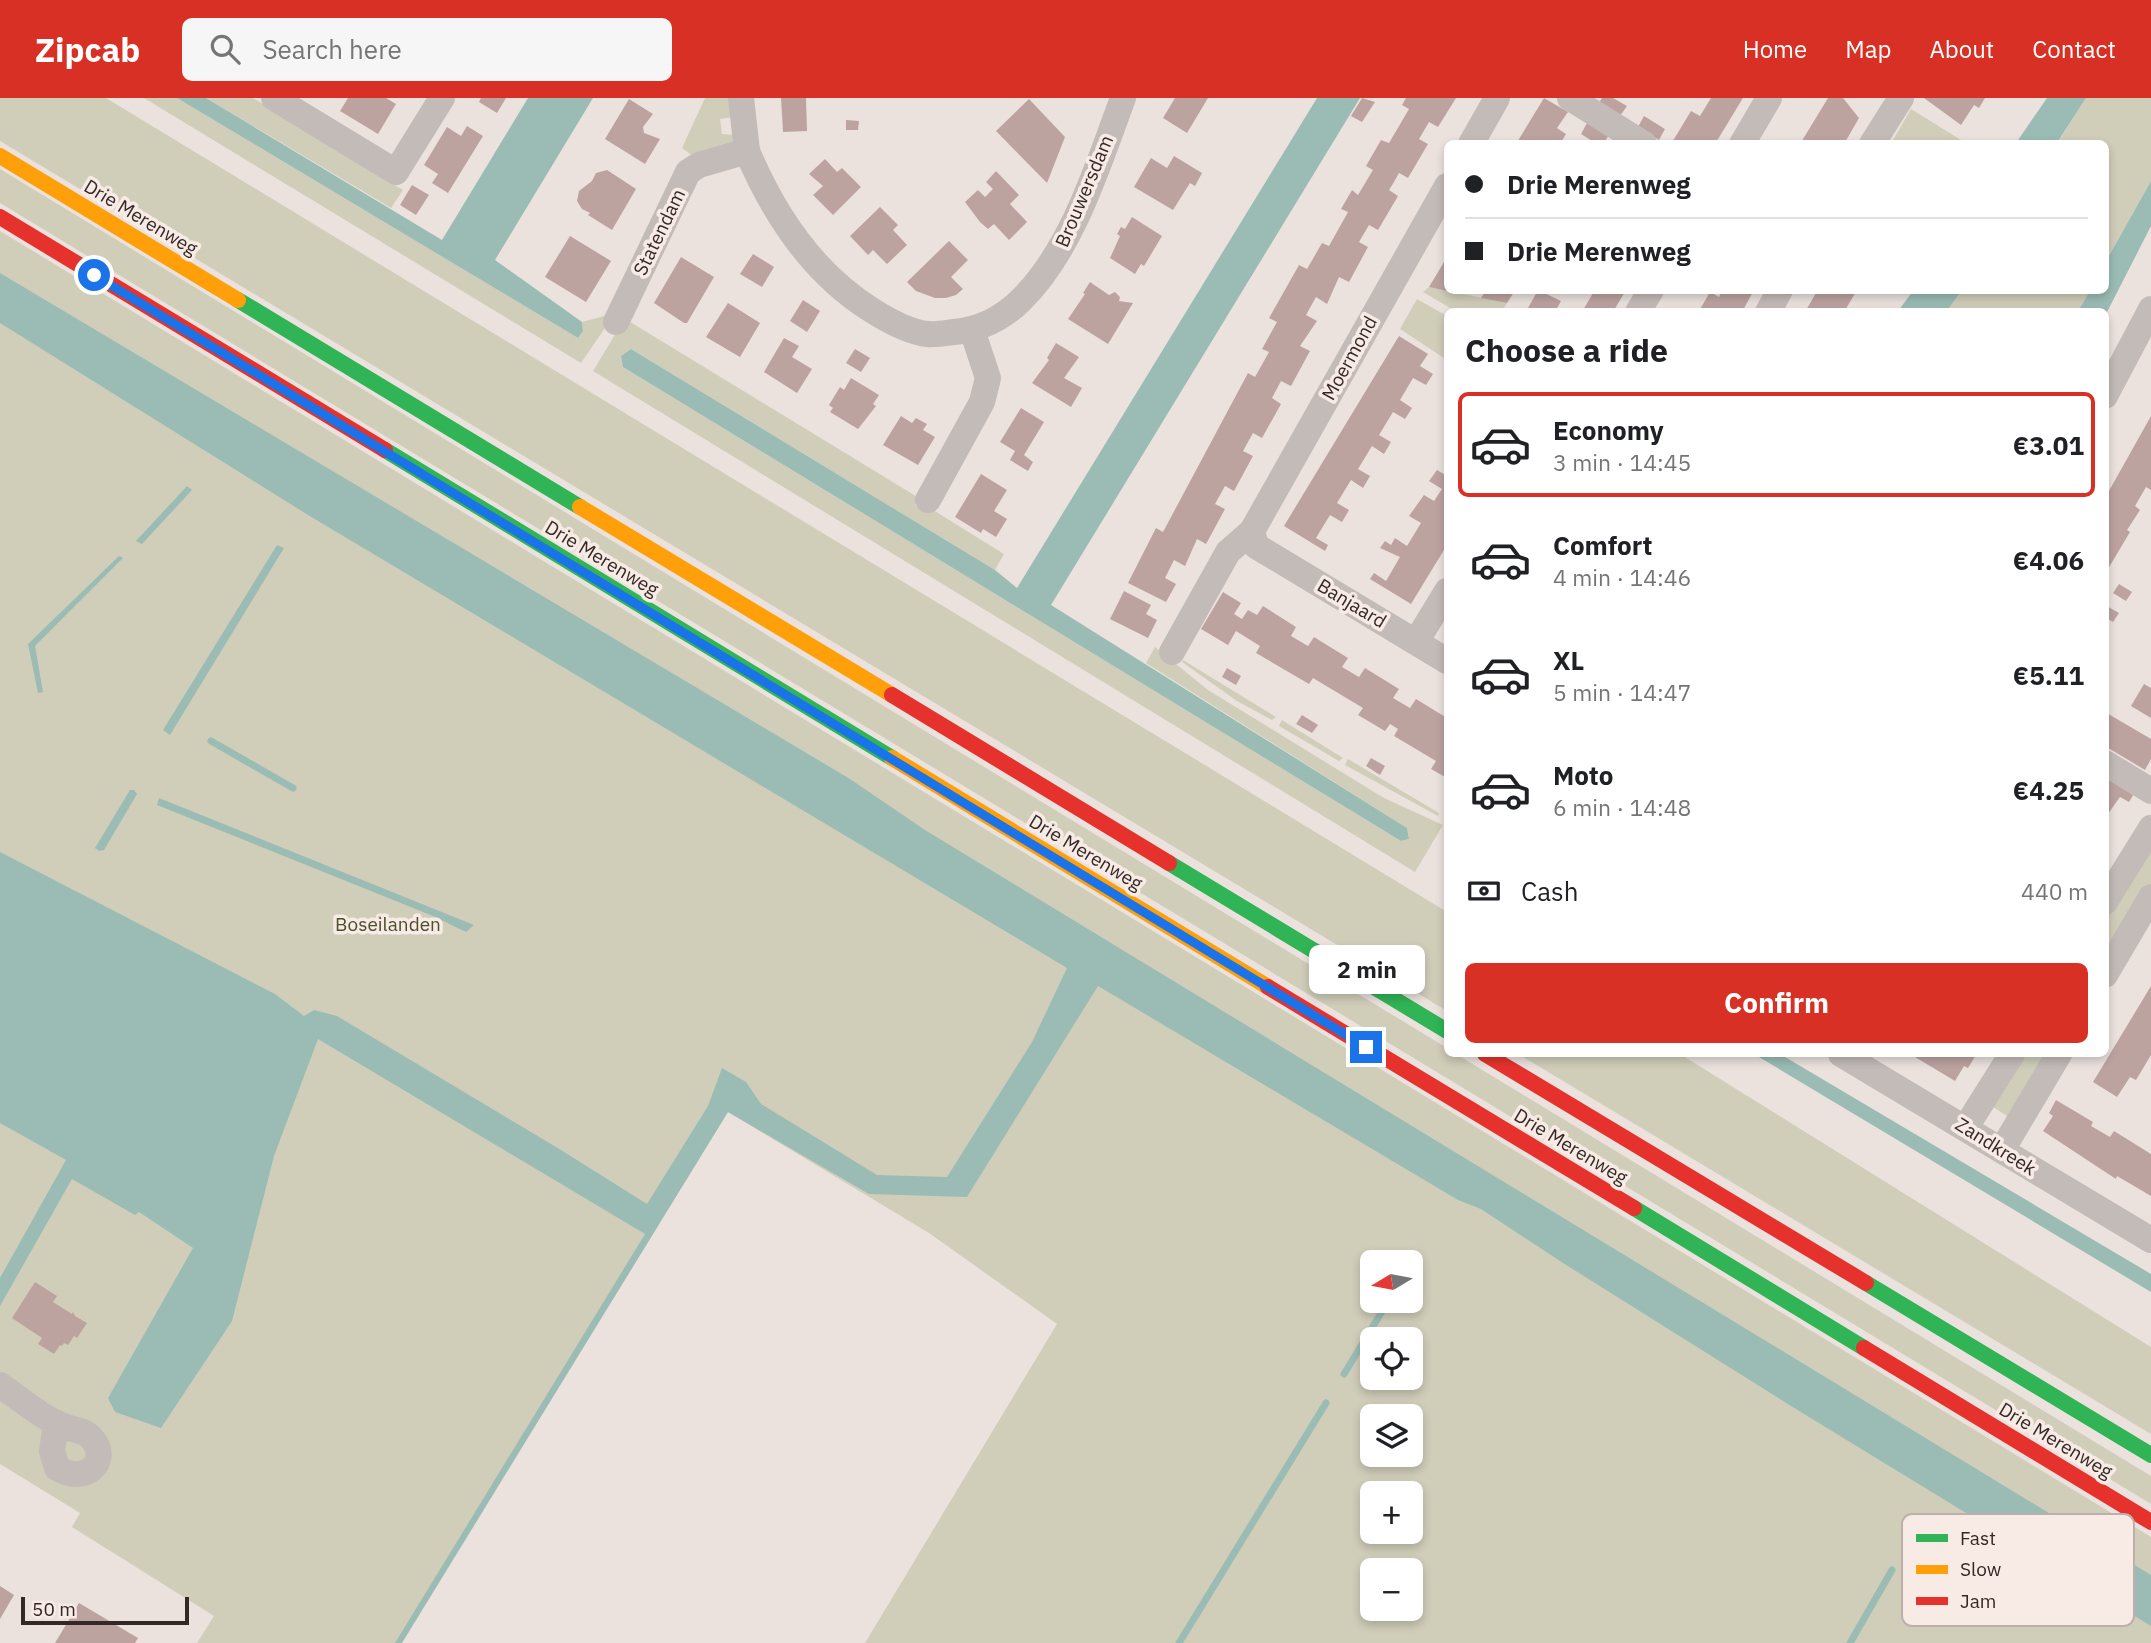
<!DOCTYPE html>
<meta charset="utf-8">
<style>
body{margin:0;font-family:"IBM Plex Sans",sans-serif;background:#f6f6f6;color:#202124;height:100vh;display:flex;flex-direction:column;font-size:26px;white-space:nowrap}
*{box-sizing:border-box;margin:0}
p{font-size:23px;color:#757577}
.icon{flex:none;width:38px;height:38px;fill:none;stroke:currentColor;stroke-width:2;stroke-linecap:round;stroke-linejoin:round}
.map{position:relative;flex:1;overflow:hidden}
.side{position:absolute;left:1444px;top:210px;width:665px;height:749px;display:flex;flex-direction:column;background:#fff;border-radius:10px;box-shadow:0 4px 10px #0003}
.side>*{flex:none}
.hud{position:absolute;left:1444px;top:42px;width:665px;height:154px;border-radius:10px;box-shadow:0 4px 10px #0003;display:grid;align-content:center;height:154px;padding:0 21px;background:#fff}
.needle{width:46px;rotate:260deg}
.buttons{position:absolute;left:1360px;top:1152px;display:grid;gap:14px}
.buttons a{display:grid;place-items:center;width:63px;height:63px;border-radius:10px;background:#fff;box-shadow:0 4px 10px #0003;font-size:35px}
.scale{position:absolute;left:21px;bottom:18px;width:168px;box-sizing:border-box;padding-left:7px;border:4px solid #332826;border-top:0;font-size:19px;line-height:24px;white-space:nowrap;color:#332826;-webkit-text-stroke:5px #f8ebe5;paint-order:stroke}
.end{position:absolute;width:32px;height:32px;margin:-16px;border:9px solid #1a73e8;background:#fff;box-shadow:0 0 0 4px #fff}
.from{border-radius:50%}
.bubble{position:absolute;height:49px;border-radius:10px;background:#fff;box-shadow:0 4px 10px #0003;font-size:23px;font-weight:700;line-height:49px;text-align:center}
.hud b{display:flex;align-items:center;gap:24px;height:66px;font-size:26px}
.hud b+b{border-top:2px solid #e0e0e0}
.hud i{width:18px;height:18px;background:#202124}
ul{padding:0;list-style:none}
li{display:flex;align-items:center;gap:21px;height:105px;margin:0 14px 10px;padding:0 7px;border:4px solid transparent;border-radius:10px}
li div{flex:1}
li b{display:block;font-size:26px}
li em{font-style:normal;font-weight:700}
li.current{border-color:#d93025}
li>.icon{width:63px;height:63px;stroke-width:1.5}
h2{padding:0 21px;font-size:32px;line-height:84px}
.pay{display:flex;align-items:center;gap:18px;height:77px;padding:0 21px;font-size:26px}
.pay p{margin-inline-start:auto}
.button{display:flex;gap:14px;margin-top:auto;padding:14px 21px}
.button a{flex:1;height:80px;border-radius:10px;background:#d93025;color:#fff;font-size:28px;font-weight:700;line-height:80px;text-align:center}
header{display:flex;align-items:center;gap:42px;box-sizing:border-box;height:98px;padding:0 35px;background:#d93025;color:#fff}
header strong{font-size:33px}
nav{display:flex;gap:38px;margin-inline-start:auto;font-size:24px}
.search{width:490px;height:63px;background:#f6f6f6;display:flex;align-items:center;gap:18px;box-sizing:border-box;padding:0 24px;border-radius:10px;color:#757577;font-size:26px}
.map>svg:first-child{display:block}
</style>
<header>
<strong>Zipcab</strong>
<div class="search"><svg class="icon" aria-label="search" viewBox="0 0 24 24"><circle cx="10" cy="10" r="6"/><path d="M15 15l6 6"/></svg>Search here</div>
<nav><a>Home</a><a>Map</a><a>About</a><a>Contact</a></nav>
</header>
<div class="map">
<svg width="2151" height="1545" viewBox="0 0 2151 1545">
<rect width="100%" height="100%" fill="#ebe2de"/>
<g fill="#d0ceb9" fill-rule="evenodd">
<path d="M0,0H106L1447,814V913L0,43Z"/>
<path d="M144,0H177L578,240L583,233L582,224L604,218L621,200L603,233L581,265Z"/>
<path d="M206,0H253L403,92L391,110Z"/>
<path d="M705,0H734V19L720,21L722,36L735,37L736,48L697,61L682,50Z"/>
<path d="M2086,0H2151V83L2105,165V46H2057Z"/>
<path d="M1911,11L1966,45H1895L1893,42Z"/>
<path d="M0,71L1447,950V956H1456L2151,1378V1406L0,105Z"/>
<path d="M0,133L2151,1439V1545H865L1057,1226L929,1135L728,1014L400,1545H197L214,1518L72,1429L80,1415L0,1366ZM1372,1164H1410V1202H1372ZM1372,1241H1410V1279H1372ZM1372,1318H1410V1356H1372ZM1372,1395H1410V1433H1372ZM1372,1472H1410V1510H1372Z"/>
<path d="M1429,189L1507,205L1502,213H1455L1423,194Z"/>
<path d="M1961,192H2090V193L2078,213H1947Z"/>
<path d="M1417,201L1447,218V262L1400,231Z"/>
<path d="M627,222L919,400L915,407L924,414L933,412L1004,456L995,472L631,251L621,258L623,269L1401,743L1409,741L1407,730L1146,565L1155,549L1208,592L1384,700L1443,727L1415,774L593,273L622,225Z"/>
<path d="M1183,562L1276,619L1272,622L1237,603L1182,564Z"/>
<path d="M1282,622L1343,660L1339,663L1279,628Z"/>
<path d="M1348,661L1439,715L1438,718L1345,667Z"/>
<path d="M2151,743V790L2105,865V818Z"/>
<path d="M1518,956H1680L2151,1249V1336Z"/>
<path d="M2021,956H2050L2010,1020L1990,1007Z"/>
</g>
<g fill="#9bbcb5">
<path d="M177,0H206L442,142L528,0H593L495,162L582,224L583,233L578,240Z"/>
<path d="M1317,0H1360L1051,507L1407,730L1409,741L1401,743L623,269L621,258L631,251L995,472L1017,490Z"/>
<path d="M2047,0H2086L2057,45H2016Z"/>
<path d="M2151,83V128L2105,218V214L2078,213L2090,193L2105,192V165Z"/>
<path d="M0,175L850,681L925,732L2151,1477V1528L1791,1308L1563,1165L1481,1111L1458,1102L1098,888L967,1099L869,1096L728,1014L402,1545H395L645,1136L318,941L274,1058L232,1223L161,1330L115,1314L108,1300L193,1150L139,1114L135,1117L72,1081L0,1208V1180L66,1062L0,1025V754L275,896L304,918L314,912L337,918L561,1052L647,1106L708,1008L722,970L746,984L761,1006L877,1077L947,1079L1032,944L1067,870L308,417L0,225Z"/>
<path d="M1913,193V192L1961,193L1947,213H1898Z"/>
<path d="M187,388L192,392L142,446L136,443Z"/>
<path d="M277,447L284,450L170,637L163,632Z"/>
<path d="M119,458L123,460L35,548L43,594L38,595L28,546Z"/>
<path d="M130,692H134L137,696L104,752L99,753L95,750Z"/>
<path d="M159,700L474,827L466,834L433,818L157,707Z"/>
<path d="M1754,956H1780L2151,1176V1194Z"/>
</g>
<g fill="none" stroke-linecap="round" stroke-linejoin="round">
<g stroke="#9bbcb5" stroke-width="7">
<path d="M211,643L293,690"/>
<path d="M1344,1276L1389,1202"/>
<path d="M1179,1545L1326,1305"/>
<path d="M1850,1545L1892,1472"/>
</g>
</g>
<g fill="#bda3a0">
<path d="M348,0H386L396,6L378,36L340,13Z"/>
<path d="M481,0H506L497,15L479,4Z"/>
<path d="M781,0H806L807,33L783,34Z"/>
<path d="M1175,0H1208L1187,35L1163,20Z"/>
<path d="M1362,0L1375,4L1362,24L1351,18Z"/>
<path d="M1406,0H1456L1438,29L1429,24L1419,41L1428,46L1408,80L1399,75L1394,84L1389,92L1398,98L1378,132L1369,127L1359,144L1368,149L1349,184L1339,179L1327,206L1316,199L1306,217L1317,223L1300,248L1310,253L1291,288L1281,283L1272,300L1281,306L1262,340L1253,335L1243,353L1253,358L1234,393L1225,388L1215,406L1225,411L1206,446L1197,441L1185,468L1174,462L1165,480L1176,486L1166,504L1128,485L1156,430L1163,434L1248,275L1255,279L1269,254L1262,251L1277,224L1269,220L1299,167L1307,171L1322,145L1329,148L1348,114L1341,111L1352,92L1358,97L1373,72L1366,68L1381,42L1389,45L1409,11L1402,7Z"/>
<path d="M1544,0L1568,14L1557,30L1566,36L1560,46H1516Z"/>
<path d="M1602,0H1613L1627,8L1620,18L1599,5Z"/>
<path d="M1711,0H1743L1715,46H1671L1691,13L1700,18Z"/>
<path d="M1828,0H1843L1859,20L1844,46H1800Z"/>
<path d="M1924,0H1985L1979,10L1974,7L1961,27Z"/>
<path d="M629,1L653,16L643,29L644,35L660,41L645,66L605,41Z"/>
<path d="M1029,1L1065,39L1047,85L996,33Z"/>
<path d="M1644,18L1665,31L1659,42L1638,29Z"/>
<path d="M846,22L859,23L858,32H846Z"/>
<path d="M1587,25L1608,38L1604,46H1597L1581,36Z"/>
<path d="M467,28L483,38L448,95L432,85L438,76L424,67L447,29L461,38Z"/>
<path d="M1174,58L1202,75L1195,88L1190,85L1173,112L1134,89L1151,60L1167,70Z"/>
<path d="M825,61L837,74L842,70L861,89L833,117L813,97L823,88L809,76Z"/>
<path d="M607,72L636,91L612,132L588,117L590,115L582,111L577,103L579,93L592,83L596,75Z"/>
<path d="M996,73L1019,97L1010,106L1027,124L1009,142L994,126L988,131L980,124L965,104L978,92L985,99L993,91L986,84Z"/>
<path d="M412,87L429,97L416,117L400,107Z"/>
<path d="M880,109L898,127L893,132L907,147L887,166L873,152L868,157L850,138Z"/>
<path d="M1132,119L1162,138L1144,168L1141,166L1135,176L1110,160L1120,138L1117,136L1121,129L1125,131Z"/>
<path d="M570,138L611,163L586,204L545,179Z"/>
<path d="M949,143L968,162L951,179L963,191L956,197L946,200H935L916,193L907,184Z"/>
<path d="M753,156L774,169L762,189L740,176Z"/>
<path d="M681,159L714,179L687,225H684L654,205Z"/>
<path d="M1447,159V193L1429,189Z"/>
<path d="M1090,184L1109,197L1115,194L1120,199L1119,203L1133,205L1108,246L1068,221L1085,196L1083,195Z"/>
<path d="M1486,192H1512L1514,194L1507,205L1481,200Z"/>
<path d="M1538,192L1561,203L1555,214L1528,210Z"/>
<path d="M1589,192H1626L1613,214H1582L1593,195Z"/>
<path d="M1722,192H1754L1742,214L1699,213L1710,194L1719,199Z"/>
<path d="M1812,192H1857L1844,214H1805L1816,195Z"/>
<path d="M803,202L820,213L807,234L790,223Z"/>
<path d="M728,205L760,225L740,259L706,239Z"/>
<path d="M1399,238L1428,256L1420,268L1433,276L1426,287L1413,280L1400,302L1412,310L1405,321L1393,314L1379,337L1391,344L1384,356L1372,348L1358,371L1370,378L1363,390L1351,382L1337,405L1349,412L1342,424L1330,417L1316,440L1328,447L1325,453L1284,428Z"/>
<path d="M784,240L799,248L792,259L812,271L797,295L764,274Z"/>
<path d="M1056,245L1079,259L1064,280L1082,290L1071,309L1032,285L1049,262L1047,260Z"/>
<path d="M855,251L870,260L861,274L846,265Z"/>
<path d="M851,280L879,297L873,306L876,308L858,331L830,314L833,310L829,307L840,289L844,292Z"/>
<path d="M1021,310L1044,324L1024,357L1033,364L1028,373L1010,362L1015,353L1000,344Z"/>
<path d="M901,318L912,325L916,320L927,326L923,332L935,339L918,367L883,347Z"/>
<path d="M2151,318V392L2146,389L2135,408L2140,412L2127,432L2130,434L2105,476V400Z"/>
<path d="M1437,372L1447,378V447L1411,506L1370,481L1374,475L1386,483L1400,459L1380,450L1385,443L1391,447L1395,440L1407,448L1421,425L1409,418L1424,397L1434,403L1442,391L1429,383Z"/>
<path d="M981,376L1007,392L994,413L1007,421L996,439L983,431L981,435L955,419Z"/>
<path d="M2119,486L2132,494L2126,503L2113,495Z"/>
<path d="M1124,493L1151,507L1146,516L1157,522L1148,540L1110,521Z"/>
<path d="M1223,494L1241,505L1234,516L1242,521L1248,512L1257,517L1263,508L1296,529L1291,538L1308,548L1314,539L1348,560L1342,569L1359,579L1365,570L1399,591L1393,600L1410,610L1416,601L1447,620L1445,631L1447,632V680L1431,671L1436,663L1394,638L1398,631L1390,626L1385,633L1358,617L1363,610L1313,580L1309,586L1256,555L1260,548L1236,533L1228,547L1201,531Z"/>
<path d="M2105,507L2119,515L2113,524L2105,519Z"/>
<path d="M1227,570L1241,578L1236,587L1222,579Z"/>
<path d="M2144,586L2151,590V620L2131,608Z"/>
<path d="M2105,614L2151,641V661L2145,672L2105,648Z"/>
<path d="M1302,617L1318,627L1312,635L1296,626Z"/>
<path d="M1371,660L1385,668L1380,677L1366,668Z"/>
<path d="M2105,676L2135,694L2129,704L2120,699L2105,720Z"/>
<path d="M2151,888V957L2136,982L2130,979L2117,999L2093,984Z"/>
<path d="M1910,956H1973L1976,957L1968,970L1964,968L1955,983Z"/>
<path d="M2056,1002L2093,1024L2091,1028L2110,1039L2114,1033L2151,1056V1098L2117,1078L2116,1081L2043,1033L2053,1018L2049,1015Z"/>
<path d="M35,1184L57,1198L53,1204L72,1216L73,1214L75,1218L87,1225L77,1240L74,1238L68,1247L64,1245L62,1248L60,1247L54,1256L38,1246L42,1240L12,1220Z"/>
<path d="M0,1488L14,1497L0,1521Z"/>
<path d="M79,1505L138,1540L135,1545H55Z"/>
</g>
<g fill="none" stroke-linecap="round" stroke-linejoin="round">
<g stroke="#c3bbb8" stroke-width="26">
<path d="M274,0L396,74L442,0"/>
<path d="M1570,0L1644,46"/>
<path d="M1471,46L1497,0"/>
<path d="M1742,46L1769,0"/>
<path d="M1872,46L1901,0"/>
<path d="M747,53C774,117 813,176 873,213C889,223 909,234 927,236C935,237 946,235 954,234C978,232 1002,221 1020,203C1072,153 1098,67 1123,0"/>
<path d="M1447,88L1252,433L1256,448L1447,563"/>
<path d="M1638,214L1651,192"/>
<path d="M1768,214L1780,192"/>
<path d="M616,224L688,74L699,67L747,53L741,0"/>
<path d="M2105,298L2151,211"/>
<path d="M928,402L982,304L988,280L972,232"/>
<path d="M1416,544L1447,493"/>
<path d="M1172,554L1228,454L1252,433"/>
<path d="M2105,665L2151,693"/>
<path d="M2105,804L2151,730"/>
<path d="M2105,877L2151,799"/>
<path d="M1841,956L2151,1142"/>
<path d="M1966,1029L2012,956"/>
<path d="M2002,1052L2059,956"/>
<path d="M0,1287C22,1302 44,1322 69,1330C79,1333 87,1333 93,1342C110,1362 86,1388 57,1370L52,1353L56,1325"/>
</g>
<g stroke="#30b455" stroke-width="16">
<path d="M238,202L580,409"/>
<path d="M385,352L892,660"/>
<path d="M1169,765L1447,933"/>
<path d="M1634,1110L1864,1250"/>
<path d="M1866,1185L2151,1357"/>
</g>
<g stroke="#ff9f0a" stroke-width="16">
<path d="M0,58L238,202"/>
<path d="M580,409L892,597"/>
<path d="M892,660L1268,889"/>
</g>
<g stroke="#e5322d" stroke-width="16">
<path d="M0,119L385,352"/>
<path d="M892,597L1169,765"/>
<path d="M1268,889L1634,1110"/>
<path d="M1485,956L1866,1185"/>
<path d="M1864,1250L2151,1424"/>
</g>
</g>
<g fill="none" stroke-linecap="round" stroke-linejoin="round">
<path stroke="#1a73e8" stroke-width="9" d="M94,177L1366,949"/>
</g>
<g text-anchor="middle" stroke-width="7" stroke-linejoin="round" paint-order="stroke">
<g font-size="19" fill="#332826" stroke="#f8ebe5">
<text transform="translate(1084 93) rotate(-67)" y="7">Brouwersdam</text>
<text transform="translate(141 119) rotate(31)" y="7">Drie Merenweg</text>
<text transform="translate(659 134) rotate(-64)" y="7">Statendam</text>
<text transform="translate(1349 260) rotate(-61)" y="7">Moermond</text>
<text transform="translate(602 460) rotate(31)" y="7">Drie Merenweg</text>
<text transform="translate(1352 505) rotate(31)" y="7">Banjaard</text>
<text transform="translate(1086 754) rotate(31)" y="7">Drie Merenweg</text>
<text transform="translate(1571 1048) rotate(31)" y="7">Drie Merenweg</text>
<text transform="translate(1996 1048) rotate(32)" y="7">Zandkreek</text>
<text transform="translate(2056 1342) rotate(31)" y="7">Drie Merenweg</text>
</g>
<g font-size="19" fill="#4a502b" stroke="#f8ebe5">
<text x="388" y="833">Boseilanden</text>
</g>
</g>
<rect x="1902" y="1416" width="232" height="112" rx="10" fill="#f8ebe5" stroke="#bdb0ac" stroke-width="2"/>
<rect x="1916" y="1436" width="32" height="8" fill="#30b455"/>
<rect x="1916" y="1467" width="32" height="9" fill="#ff9f0a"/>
<rect x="1916" y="1499" width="32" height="8" fill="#e5322d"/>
<g font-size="19" fill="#332826">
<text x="1960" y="1447">Fast</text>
<text x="1960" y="1478">Slow</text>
<text x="1960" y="1510">Jam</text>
</g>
</svg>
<div class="buttons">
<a><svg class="needle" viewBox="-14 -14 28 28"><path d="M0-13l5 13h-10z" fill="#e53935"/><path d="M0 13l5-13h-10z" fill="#757577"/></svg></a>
<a><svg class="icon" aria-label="locate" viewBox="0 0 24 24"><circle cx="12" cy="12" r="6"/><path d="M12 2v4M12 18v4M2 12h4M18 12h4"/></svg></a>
<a><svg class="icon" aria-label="layers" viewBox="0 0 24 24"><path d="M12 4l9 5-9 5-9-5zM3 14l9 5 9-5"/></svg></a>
<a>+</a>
<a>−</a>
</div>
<div class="scale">50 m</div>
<i class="end from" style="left:94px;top:177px"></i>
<i class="end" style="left:1366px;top:949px"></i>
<div class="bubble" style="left:1309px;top:847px;width:116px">2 min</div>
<div class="hud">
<b><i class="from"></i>Drie Merenweg</b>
<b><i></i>Drie Merenweg</b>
</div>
<section class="side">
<h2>Choose a ride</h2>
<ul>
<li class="current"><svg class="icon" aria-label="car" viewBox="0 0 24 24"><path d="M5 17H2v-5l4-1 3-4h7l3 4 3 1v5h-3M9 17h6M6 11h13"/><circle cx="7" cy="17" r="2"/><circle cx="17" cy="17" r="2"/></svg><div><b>Economy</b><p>3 min · 14:45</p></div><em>€3.01</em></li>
<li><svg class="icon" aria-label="car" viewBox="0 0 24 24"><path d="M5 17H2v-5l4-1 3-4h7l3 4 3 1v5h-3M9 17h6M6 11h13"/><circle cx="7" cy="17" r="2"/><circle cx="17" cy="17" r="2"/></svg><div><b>Comfort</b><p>4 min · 14:46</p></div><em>€4.06</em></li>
<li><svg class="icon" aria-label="car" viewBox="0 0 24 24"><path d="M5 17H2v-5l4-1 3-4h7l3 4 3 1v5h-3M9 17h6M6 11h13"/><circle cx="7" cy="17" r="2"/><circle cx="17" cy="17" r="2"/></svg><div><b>XL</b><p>5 min · 14:47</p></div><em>€5.11</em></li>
<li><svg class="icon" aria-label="car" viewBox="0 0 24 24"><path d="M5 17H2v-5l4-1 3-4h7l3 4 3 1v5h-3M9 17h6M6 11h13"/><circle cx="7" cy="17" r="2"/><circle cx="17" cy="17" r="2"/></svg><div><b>Moto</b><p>6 min · 14:48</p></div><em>€4.25</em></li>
</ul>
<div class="pay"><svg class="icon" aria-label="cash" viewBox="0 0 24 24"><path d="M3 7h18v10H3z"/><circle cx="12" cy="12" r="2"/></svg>Cash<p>440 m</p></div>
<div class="button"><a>Confirm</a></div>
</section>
</div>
